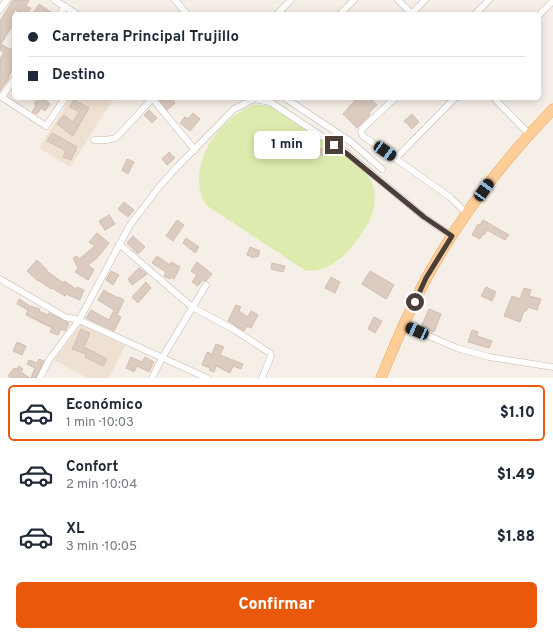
<!DOCTYPE html>
<html lang="es">
<meta charset="utf-8">
<style>
body{margin:0;font-family:Overpass,sans-serif;background:#f2f2f3;color:#1f2937;height:100vh;display:flex;flex-direction:column;font-size:15px;white-space:nowrap}
*{box-sizing:border-box;margin:0}
p{font-size:13px;color:#747a83}
.icon{flex:none;width:22px;height:22px;fill:none;stroke:currentColor;stroke-width:2;stroke-linecap:round;stroke-linejoin:round}
.map{position:relative;height:378px;overflow:hidden}
.sheet{display:flex;flex-direction:column;background:#fff;flex:1}
.sheet>*{flex:none}
.banner{position:absolute;left:12px;top:12px;width:529px;height:88px;border-radius:6px;box-shadow:0 2px 10px #0003;display:grid;align-content:center;height:88px;padding:0 16px;background:#fff}
.end{position:absolute;width:18px;height:18px;margin:-9px;border:5px solid #4a3e36;background:#fff;box-shadow:0 0 0 2px #fff}
.from{border-radius:50%}
.bubble{position:absolute;height:28px;border-radius:6px;background:#fff;box-shadow:0 2px 10px #0003;font-size:13px;font-weight:800;line-height:28px;text-align:center}
.car{position:absolute;width:12px;height:24px;margin:-12px -6px;border-radius:5px;box-shadow:0 0 3px 1px #0007;background:linear-gradient(#222 24%,#8ab4d8 0 40%,#222 0 76%,#8ab4d8 0 86%,#222 0)}
.banner b{display:flex;align-items:center;gap:14px;height:38px;font-size:15px}
.banner b+b{border-top:1px solid #e0e1e3}
.banner i{width:10px;height:10px;background:#1f2937}
ul{padding:7px 0 0;list-style:none}
li{display:flex;align-items:center;gap:12px;height:56px;margin:0 8px 6px;padding:0 8px;border:2px solid transparent;border-radius:6px}
li div{flex:1}
li b{display:block;font-size:15px}
li em{font-style:normal;font-weight:800}
li.on{border-color:#ea580c}
li>.icon{width:36px;height:36px;stroke-width:1.5}
.primary-button{display:flex;gap:8px;margin-top:auto;padding:8px 16px}
.primary-button a{flex:1;height:46px;border-radius:6px;background:#ea580c;color:#fff;font-size:16px;font-weight:800;line-height:46px;text-align:center}
.map>svg:first-child{display:block}
</style>
<div class="map">
<svg width="553" height="378" viewBox="0 0 553 378">
<rect width="100%" height="100%" fill="#f5efe8"/>
<g fill="#efe1d1">
<path d="M71,98H114L70,167L39,148Z"/>
<path d="M81,324L125,346L109,378H87L54,360Z"/>
</g>
<path fill="#ddecae" d="M254,105H263L272,107L362,168C368,175 373,181 374,190C375,195 375,206 373,211C367,232 341,266 318,270C314,271 310,270 306,271L206,205C184,168 218,118 254,105Z"/>
<g fill="#dbcbc0" stroke="#d3beaf">
<path d="M13,0H29L26,6L31,8L27,14H23L14,9V23L1,44L11,50L14,45V67L8,77L9,78L0,91V59L4,52L0,50V21Z"/>
<path d="M39,4L54,14H37L34,12Z"/>
<path d="M38,98H43L50,104L45,111L41,108L37,114L32,112L36,105L34,104Z"/>
<path d="M158,98H171L175,103L167,110Z"/>
<path d="M357,98H369L377,105L369,113L370,115L357,128L343,114Z"/>
<path d="M74,100L89,108L73,136L57,124L64,115L73,122L79,112L70,107Z"/>
<path d="M149,110L157,118L152,123L144,115Z"/>
<path d="M193,113L200,119L190,131L180,123L185,117L188,119Z"/>
<path d="M412,114L419,122L412,129L404,121Z"/>
<path d="M52,133L77,147L71,160L63,157L66,151L47,141Z"/>
<path d="M307,138L326,152L323,156L304,143Z"/>
<path d="M169,152L175,158L167,165L162,159Z"/>
<path d="M127,159L134,162L128,174L122,170Z"/>
<path d="M124,202L134,210L128,217L118,209Z"/>
<path d="M109,215L115,224L105,230L99,221Z"/>
<path d="M177,220L184,225L173,241L166,236Z"/>
<path d="M483,220L509,235L505,240L487,230L484,235L483,234L480,239L472,235L478,224L480,225Z"/>
<path d="M97,233L109,243L96,259L88,265L94,270L88,280L75,272L78,268L73,258L77,256L79,259L95,246L89,242Z"/>
<path d="M133,236L145,247L138,254L127,243Z"/>
<path d="M186,238L199,247L195,253L183,243Z"/>
<path d="M250,247L260,251L258,257L255,256L254,258L247,255Z"/>
<path d="M157,256L170,265L171,262L180,267L174,279L171,277L170,279L164,276L166,272L152,263Z"/>
<path d="M37,260L47,270V271L63,283L64,281L76,289L77,287L84,290L80,300L66,294L65,296L52,288L51,289L38,280V281L27,271Z"/>
<path d="M197,262L212,274L206,281L202,280L198,286L192,282L197,275L191,271Z"/>
<path d="M272,263L285,266L283,272L271,269Z"/>
<path d="M139,268L147,274L132,285L128,279Z"/>
<path d="M111,271L119,275L113,285L106,280Z"/>
<path d="M370,271L394,285L386,299L362,284Z"/>
<path d="M331,277L340,282L335,293L325,288Z"/>
<path d="M146,282L151,288L138,303L132,297Z"/>
<path d="M486,287L496,292L492,301L481,296Z"/>
<path d="M524,288L531,290L529,296L541,299L537,310L528,307L526,311H524L520,322L504,316L512,296L520,299Z"/>
<path d="M104,290L108,293L107,295L109,293L118,298V297L124,300L117,315L121,317L114,331L86,318L91,310L109,320L114,310L98,300Z"/>
<path d="M19,299L30,306L40,309L39,311L48,315L49,313L69,323L66,330L65,331L61,329L58,335L50,332L52,328L26,315L28,310L17,304Z"/>
<path d="M236,305L241,307L239,311L248,317L251,311L258,315L251,328L247,326L244,331L228,321Z"/>
<path d="M429,309L441,314L434,332L421,327Z"/>
<path d="M374,317L382,321L375,333L368,329Z"/>
<path d="M81,329L90,333L84,347L107,359L103,366L85,357L86,354L72,349Z"/>
<path d="M472,330L478,332L477,336L492,341L489,348L468,342Z"/>
<path d="M17,342L26,346L22,355L13,351Z"/>
<path d="M216,344L224,347L220,355L243,364L241,369L233,366L230,373L216,366L214,372L209,370L210,368L202,365L207,352L212,354Z"/>
<path d="M131,357L142,362L145,357L154,362L149,372L137,366L134,372L126,368Z"/>
<path d="M39,359L44,361L36,378H31L35,368L27,364L29,360L37,363Z"/>
<path d="M19,366L23,369L21,372L30,378H11L8,376L14,368L17,369Z"/>
</g>
<g fill="none" stroke-linecap="round" stroke-linejoin="round">
<defs>
<g id="minor">
<path d="M54,0L77,14"/>
<path d="M175,0L187,14"/>
<path d="M398,0L412,14"/>
<path d="M0,10L7,0"/>
<path d="M60,14L65,6"/>
<path d="M277,14L291,0"/>
<path d="M340,14L354,0"/>
<path d="M411,14L425,0"/>
<path d="M475,14L489,0"/>
<path d="M539,15L553,1"/>
<path d="M0,96L46,126L65,98"/>
<path d="M2,97L14,79"/>
<path d="M152,98L195,150"/>
<path d="M285,98L351,142L382,169"/>
<path d="M395,98L362,129L361,132L363,136L450,197L467,214"/>
<path d="M494,98L529,134"/>
<path d="M94,140H106L116,138L152,99"/>
<path d="M395,159L455,98"/>
<path d="M119,244L192,307L233,329L270,353L271,356L262,378"/>
<path d="M0,279L65,317L79,320L207,378"/>
<path d="M403,325L457,348L489,357L553,367"/>
<path d="M40,378L49,360L79,320L101,279L130,225L159,187L176,168L234,109L254,99L270,102L347,153L424,217L452,236"/>
<path d="M152,378L162,358L206,285"/>
</g>
<path id="primary" d="M381,378C395,344 409,310 426,279C460,216 504,160 553,109"/>
</defs>
<use href="#minor" stroke="#c5b8ad" stroke-width="7"/>
<use href="#primary" stroke="#eda65e" stroke-width="11"/>
<use href="#minor" stroke="#fff" stroke-width="6"/>
<use href="#primary" stroke="#ffcd98" stroke-width="10"/>
</g>
<g fill="none" stroke-linecap="round" stroke-linejoin="round">
<path stroke="#4a3e36" stroke-width="5" d="M334,145L346,153L424,217L452,236L426,278L415,302"/>
</g>
</svg>
<i class="end from" style="left:415px;top:302px"></i>
<i class="end" style="left:334px;top:145px"></i>
<div class="bubble" style="left:254px;top:131px;width:66px">1 min</div>
<i class="car" style="left:385px;top:151px;rotate:125deg"></i>
<i class="car" style="left:484px;top:190px;rotate:35deg"></i>
<i class="car" style="left:417px;top:331px;rotate:294deg"></i>
<div class="banner">
<b><i class="from"></i>Carretera Principal Trujillo</b>
<b><i></i>Destino</b>
</div>
</div>
<section class="sheet">
<ul>
<li class="on"><svg class="icon" aria-label="car" viewBox="0 0 24 24"><path d="M5 17H2v-5l4-1 3-4h7l3 4 3 1v5h-3M9 17h6M6 11h13"/><circle cx="7" cy="17" r="2"/><circle cx="17" cy="17" r="2"/></svg><div><b>Económico</b><p>1 min · 10:03</p></div><em>$1.10</em></li>
<li><svg class="icon" aria-label="car" viewBox="0 0 24 24"><path d="M5 17H2v-5l4-1 3-4h7l3 4 3 1v5h-3M9 17h6M6 11h13"/><circle cx="7" cy="17" r="2"/><circle cx="17" cy="17" r="2"/></svg><div><b>Confort</b><p>2 min · 10:04</p></div><em>$1.49</em></li>
<li><svg class="icon" aria-label="car" viewBox="0 0 24 24"><path d="M5 17H2v-5l4-1 3-4h7l3 4 3 1v5h-3M9 17h6M6 11h13"/><circle cx="7" cy="17" r="2"/><circle cx="17" cy="17" r="2"/></svg><div><b>XL</b><p>3 min · 10:05</p></div><em>$1.88</em></li>
</ul>
<div class="primary-button"><a>Confirmar</a></div>
</section>
